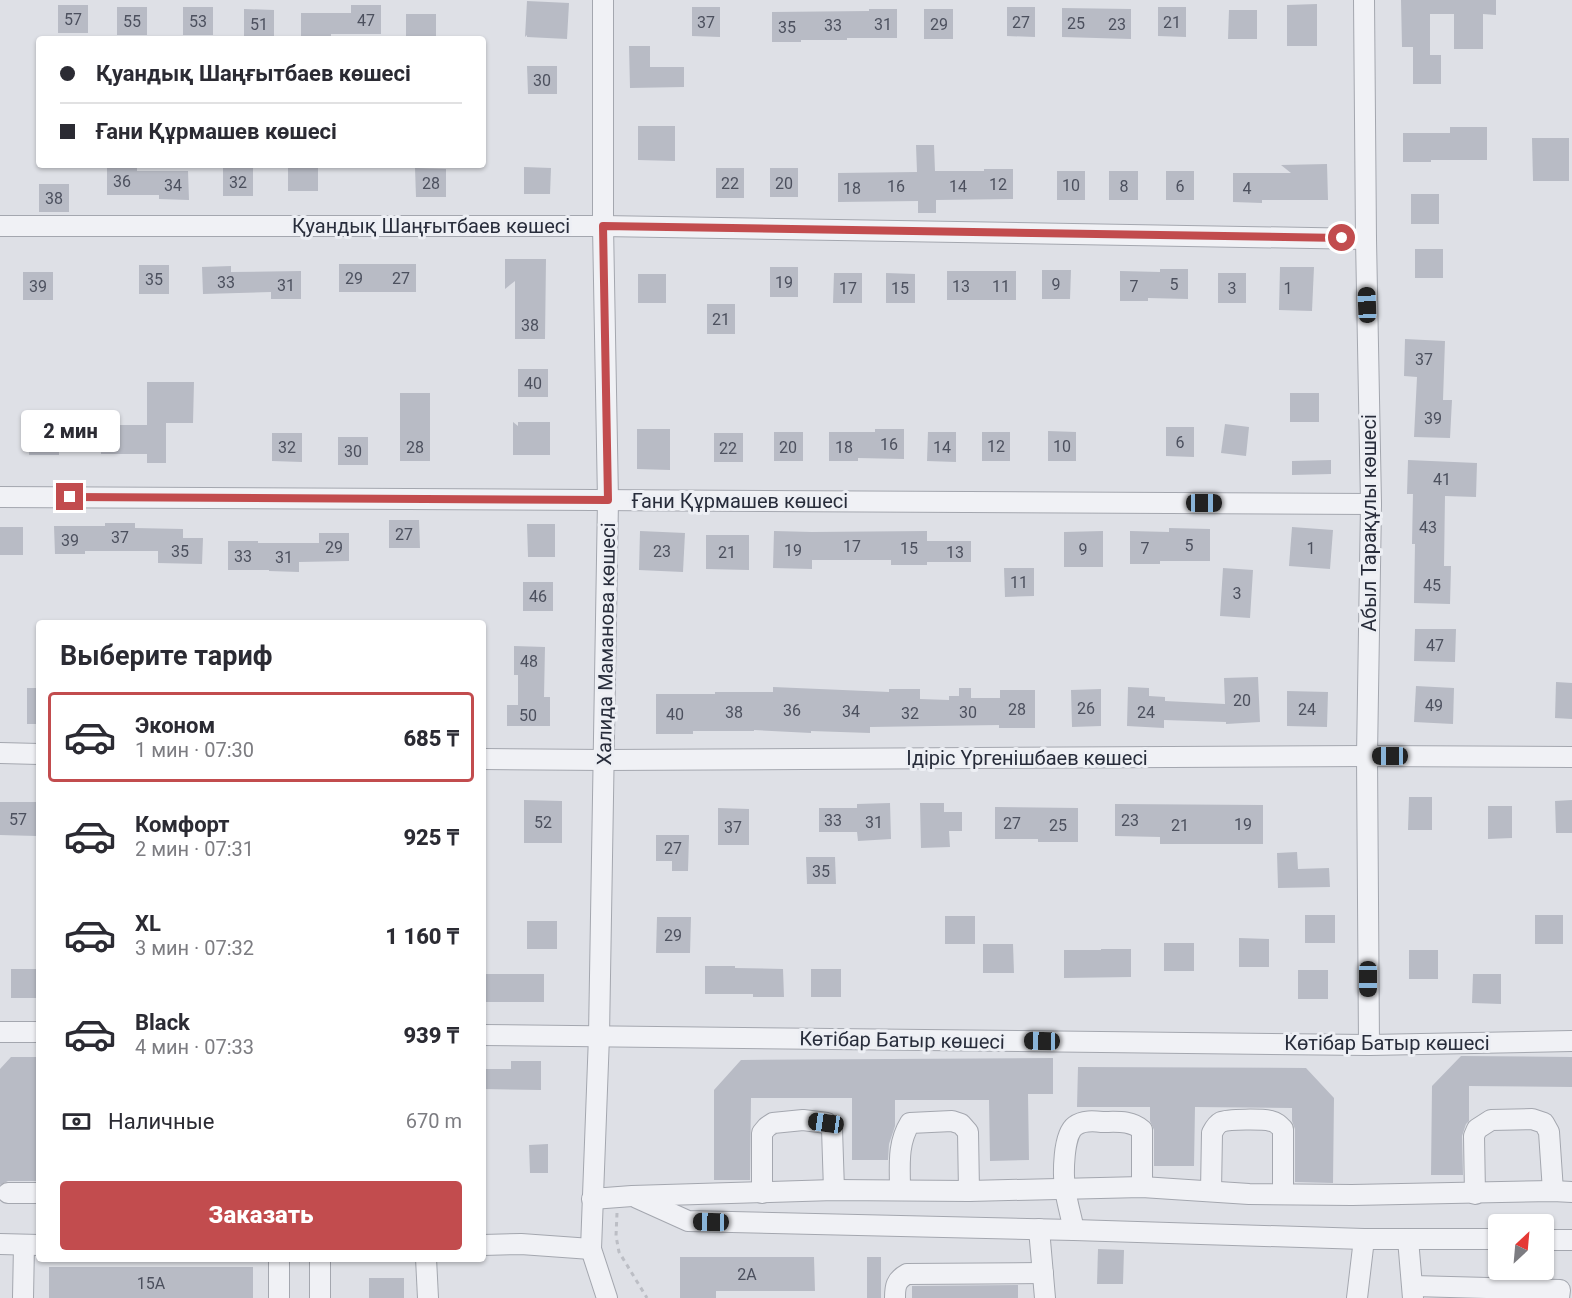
<!DOCTYPE html>
<html lang="ru">
<meta charset="utf-8">
<style>
body{margin:0;font-family:Roboto,sans-serif;background:#f7f7f7;color:#2b2b33;height:100vh;display:flex;flex-direction:column;font-size:22px;white-space:nowrap}
*{box-sizing:border-box;margin:0}
p{font-size:20px;color:#7c7c81}
.icon{flex:none;width:33px;height:33px;fill:none;stroke:currentColor;stroke-width:2;stroke-linecap:round;stroke-linejoin:round}
.map{position:relative;flex:1;overflow:hidden}
.panel{position:absolute;left:36px;top:620px;width:450px;height:642px;display:flex;flex-direction:column;background:#fff;border-radius:6px;box-shadow:0 2px 4px #0004}
.panel>*{flex:none}
.top-card{position:absolute;left:36px;top:36px;width:450px;height:132px;border-radius:6px;box-shadow:0 2px 4px #0004;display:grid;align-content:center;height:132px;padding:0 24px;background:#fff}
.needle{width:39px;rotate:26deg}
.controls{position:absolute;left:1488px;top:1214px;display:grid;gap:12px}
.controls a{display:grid;place-items:center;width:66px;height:66px;border-radius:6px;background:#fff;box-shadow:0 2px 4px #0004;font-size:30px}
.end{position:absolute;width:27px;height:27px;margin:-14px;border:8px solid #c24c4e;background:#fff;box-shadow:0 0 0 3px #fff}
.from{border-radius:50%}
.bubble{position:absolute;height:42px;border-radius:6px;background:#fff;box-shadow:0 2px 4px #0004;font-size:20px;font-weight:800;line-height:42px;text-align:center}
.car{position:absolute;width:18px;height:36px;margin:-18px -9px;border-radius:8px;box-shadow:0 0 4px 2px #0007;background:linear-gradient(#222 24%,#8ab4d8 0 40%,#222 0 76%,#8ab4d8 0 86%,#222 0)}
.top-card b{display:flex;align-items:center;gap:21px;height:57px;font-size:22px}
.top-card b+b{border-top:2px solid #e1e1e2}
.top-card i{width:15px;height:15px;background:#2b2b33}
ul{padding:0;list-style:none}
li{display:flex;align-items:center;gap:18px;height:90px;margin:0 12px 9px;padding:0 12px;border:3px solid transparent;border-radius:6px}
li div{flex:1}
li b{display:block;font-size:22px}
li em{font-style:normal;font-weight:800}
li.active{border-color:#c24c4e}
li>.icon{width:54px;height:54px;stroke-width:1.5}
h2{padding:0 24px;font-size:27px;line-height:72px}
.pay{display:flex;align-items:center;gap:15px;height:66px;padding:0 24px;font-size:22px}
.pay p{margin-inline-start:auto}
.action{display:flex;gap:12px;margin-top:auto;padding:12px 24px}
.action a{flex:1;height:69px;border-radius:6px;background:#c24c4e;color:#fff;font-size:24px;font-weight:800;line-height:69px;text-align:center}
.map>svg:first-child{display:block}
</style>
<div class="map">
<svg width="1572" height="1298" viewBox="0 0 1572 1298">
<rect width="100%" height="100%" fill="#dee0e6"/>
<g fill="#b8bbc5">
<path d="M1401,0H1496V15L1483,14V49H1454V14H1430V55H1441V84H1413V47H1402Z"/>
<path d="M527,1L569,3L567,39L527,37V35L525,37Z"/>
<path d="M1317,4V46H1287V5Z"/>
<rect x="58" y="5" width="30" height="28"/>
<path d="M351,5H381V34H331V39H301V13H351Z"/>
<rect x="117" y="7" width="30" height="28"/>
<rect x="183" y="7" width="30" height="28"/>
<path d="M692,7H720V37L692,36Z"/>
<path d="M1007,7H1035V37L1007,36Z"/>
<path d="M1158,7H1186V37L1158,36Z"/>
<path d="M1062,8L1131,9V39L1062,37Z"/>
<path d="M244,9L274,10V38H244Z"/>
<path d="M869,9H897V38H847V40H801V42H772V12L869,11Z"/>
<rect x="924" y="9" width="29" height="30"/>
<path d="M1229,10H1257V39H1228Z"/>
<rect x="406" y="14" width="30" height="25"/>
<path d="M629,46H650V67H684V87L630,88Z"/>
<path d="M527,66H557V94H528Z"/>
<path d="M638,126H675V161L638,160Z"/>
<path d="M1450,127H1487V160H1431V162H1403V133H1450Z"/>
<path d="M1532,138H1569V181H1533Z"/>
<path d="M916,145H934L935,171H984V169H1013V199L936,200V213H918V201L838,202V173L917,172Z"/>
<path d="M1327,164L1328,200H1262V203L1233,202V173H1291L1281,165Z"/>
<rect x="288" y="165" width="30" height="26"/>
<path d="M107,167H137V171H188L189,200L159,199V195H107Z"/>
<path d="M524,167L551,168L550,194H524Z"/>
<rect x="223" y="168" width="30" height="28"/>
<path d="M415,168L446,169V197H416Z"/>
<rect x="716" y="168" width="28" height="30"/>
<rect x="770" y="168" width="28" height="29"/>
<rect x="1057" y="171" width="28" height="29"/>
<rect x="1109" y="171" width="29" height="29"/>
<rect x="1166" y="171" width="28" height="29"/>
<rect x="39" y="184" width="30" height="28"/>
<rect x="1411" y="194" width="28" height="30"/>
<rect x="1415" y="249" width="28" height="29"/>
<path d="M505,259H546L545,339H515V281L505,289Z"/>
<rect x="339" y="264" width="77" height="28"/>
<rect x="139" y="265" width="30" height="29"/>
<path d="M231,266V272L301,271V299H271V292L203,294L202,267Z"/>
<rect x="770" y="267" width="28" height="30"/>
<path d="M1280,267H1314L1312,311L1279,310Z"/>
<path d="M1160,269H1188V299L1148,298V301H1120V271L1160,272Z"/>
<path d="M1042,270H1071L1070,299H1042Z"/>
<rect x="947" y="271" width="69" height="29"/>
<rect x="23" y="272" width="30" height="28"/>
<path d="M834,273H862V303H833Z"/>
<path d="M886,273L915,274V303H886Z"/>
<rect x="1218" y="273" width="28" height="30"/>
<rect x="638" y="274" width="28" height="29"/>
<rect x="707" y="304" width="28" height="30"/>
<path d="M1405,339L1445,341L1443,400H1452L1450,438L1414,437L1417,377L1404,376Z"/>
<rect x="518" y="369" width="30" height="28"/>
<path d="M147,382H194L193,423H166V463H147V454H101V425H147Z"/>
<rect x="400" y="393" width="30" height="68"/>
<rect x="1290" y="393" width="29" height="29"/>
<path d="M513,422L518,426V422H550V455H513Z"/>
<path d="M1225,424L1249,427L1246,456L1221,453Z"/>
<rect x="29" y="427" width="30" height="28"/>
<path d="M1166,427H1194V457L1166,456Z"/>
<path d="M637,429H670V470L637,469Z"/>
<path d="M875,429H904V459L858,458V461H829V432H875Z"/>
<path d="M1048,431L1076,432V461H1048Z"/>
<rect x="774" y="432" width="29" height="29"/>
<path d="M928,432H956V462L927,461Z"/>
<rect x="982" y="432" width="28" height="29"/>
<path d="M272,433H302V462L272,461Z"/>
<rect x="714" y="433" width="29" height="29"/>
<rect x="338" y="437" width="30" height="28"/>
<path d="M1331,460V474L1292,475V461Z"/>
<path d="M1408,460L1477,463L1476,497L1445,496L1444,566H1451L1450,604L1414,603L1415,544H1412L1413,494H1407Z"/>
<path d="M389,520H419L420,548H389Z"/>
<path d="M105,523H135V528L183,529V538H203L202,564L158,563V551H85V554H55L54,526H105Z"/>
<path d="M527,524H555V557H528Z"/>
<rect x="0" y="527" width="23" height="28"/>
<path d="M1292,527L1333,530L1330,569L1289,566Z"/>
<path d="M1169,528L1210,529V561H1160V564H1130V531L1169,532Z"/>
<path d="M640,531L685,533L683,572L639,570Z"/>
<path d="M774,531L812,532L927,531V541H971V562H927V565H891V560H812V569L773,568Z"/>
<path d="M1103,531V567H1064V532Z"/>
<path d="M319,533H349V561L299,562V572L269,571V570H228V541H258V543H319Z"/>
<path d="M706,535H749V570L706,569Z"/>
<path d="M1004,568H1034V596L1005,597Z"/>
<path d="M1223,568L1253,570L1250,618L1220,616Z"/>
<rect x="523" y="582" width="30" height="29"/>
<path d="M1415,629H1456L1455,662L1414,661Z"/>
<path d="M514,646L545,647L544,697H550V726H507V705H518V675H514Z"/>
<path d="M1258,677L1260,722L1226,724V722L1164,720V728L1127,726L1128,687L1149,688V696L1165,697V701L1225,704L1224,678Z"/>
<path d="M1556,682L1572,683V719L1555,718Z"/>
<path d="M1416,686L1454,688L1453,724L1414,722Z"/>
<path d="M773,687L889,692V689H920V699L949,700V696H959V688H971V698H1000V690H1035V728H999V725L870,727V733L811,731V733L754,730V731H693V734H656V694H715V692H773Z"/>
<rect x="27" y="688" width="12" height="36"/>
<path d="M1101,689V726L1072,727L1071,690Z"/>
<path d="M1287,691L1328,692L1327,727L1287,726Z"/>
<path d="M1409,797H1432V830H1408Z"/>
<path d="M524,800L562,801V843H524Z"/>
<path d="M1572,800V833H1556L1555,801Z"/>
<path d="M0,802H36V836L0,835Z"/>
<path d="M890,803L891,839L858,841L857,832H819V808H857V804Z"/>
<path d="M920,803H944V812H962V831H949L950,847L921,848Z"/>
<path d="M1115,804L1263,805V844H1160V837L1115,836Z"/>
<path d="M1488,806H1512V838L1488,839Z"/>
<path d="M995,807L1078,808V842H1038V839H995Z"/>
<path d="M718,808L749,809V845H718Z"/>
<path d="M656,835H689L688,871H672V861H656Z"/>
<path d="M1297,852L1298,869L1329,868L1330,887L1278,888L1277,853Z"/>
<path d="M806,857H835L836,884H807Z"/>
<rect x="1305" y="915" width="30" height="28"/>
<rect x="1535" y="915" width="28" height="29"/>
<rect x="945" y="916" width="30" height="28"/>
<path d="M657,917H691L690,953H656Z"/>
<rect x="527" y="921" width="30" height="28"/>
<path d="M1239,938L1269,939V967H1239Z"/>
<rect x="1164" y="943" width="30" height="28"/>
<path d="M983,944H1013L1014,973H983Z"/>
<path d="M1101,949H1131V977L1064,978V950H1101Z"/>
<rect x="1409" y="950" width="29" height="29"/>
<path d="M705,966H735V968L783,969L784,997H753V994H705Z"/>
<rect x="11" y="969" width="28" height="29"/>
<rect x="811" y="969" width="30" height="28"/>
<rect x="1298" y="970" width="30" height="29"/>
<rect x="483" y="974" width="61" height="28"/>
<path d="M1473,974H1501V1004L1472,1003Z"/>
<path d="M1461,1056L1572,1057V1087L1469,1086V1121L1466,1124L1462,1136L1463,1175H1431L1432,1086Z"/>
<path d="M11,1057H39V1106H36V1181H8L0,1185V1069Z"/>
<path d="M1053,1058V1094H1028L1029,1160L990,1161L989,1100H895V1126L889,1144L888,1160H852V1098H751L750,1180H714V1090L741,1060Z"/>
<path d="M511,1061H541V1090L483,1089V1069H511Z"/>
<path d="M1078,1067L1306,1068L1334,1098L1333,1183L1295,1182V1129L1292,1121V1108L1195,1107L1194,1166H1154V1130L1150,1121V1107H1077Z"/>
<path d="M548,1144V1173H530L529,1145Z"/>
<path d="M1098,1249L1124,1250L1123,1284H1097Z"/>
<path d="M680,1257H814L815,1291H716V1298H680Z"/>
<rect x="867" y="1257" width="14" height="41"/>
<rect x="49" y="1267" width="204" height="31"/>
<rect x="369" y="1278" width="35" height="20"/>
<path d="M1018,1285V1298H912V1286Z"/>
</g>
<g fill="none" stroke-linecap="round" stroke-linejoin="round">
<defs>
<g id="minor">
<path d="M603,0V226L608,500L599,1036L591,1249L607,1298"/>
<path d="M1364,0L1366,239L1371,504L1367,756L1369,1045"/>
<path d="M0,226H603L1366,239"/>
<path d="M0,497L1371,504"/>
<path d="M0,753L39,754"/>
<path d="M483,759L604,760L1367,756L1572,757"/>
<path d="M0,1032H39"/>
<path d="M483,1035L1369,1045L1572,1041"/>
<path d="M900,1190C900,1166 897,1144 910,1123L952,1121L961,1124L968,1132L969,1191"/>
<path d="M1211,1191L1212,1133C1214,1129 1217,1124 1221,1122C1228,1119 1263,1119 1271,1121C1276,1122 1279,1125 1283,1129V1194"/>
<path d="M8,1193H39"/>
<path d="M762,1193V1133L767,1127L773,1123L803,1120L827,1123L832,1129L834,1190"/>
<path d="M1475,1194L1474,1136L1477,1129L1491,1120L1532,1119L1544,1123L1549,1132L1553,1191"/>
<path d="M637,1198L688,1221L1074,1230L1364,1239H1498"/>
<path d="M592,1199L632,1196L834,1190L969,1191L1142,1187L1249,1194L1352,1195L1553,1191L1572,1192"/>
<path d="M1039,1229L1045,1298"/>
<path d="M1074,1230C1071,1216 1067,1202 1065,1189C1063,1174 1063,1135 1075,1126C1083,1120 1094,1121 1102,1122C1117,1122 1131,1120 1142,1130V1187"/>
<path d="M1408,1239L1413,1298"/>
<path d="M1544,1240H1572"/>
<path d="M0,1244L39,1245"/>
<path d="M483,1245L521,1244L591,1249"/>
<path d="M426,1258L428,1298"/>
<path d="M1413,1286L1560,1290L1559,1298"/>
<path d="M23,1298L24,1245"/>
<path d="M279,1298V1258"/>
<path d="M320,1298V1258"/>
<path d="M895,1298C895,1286 896,1280 907,1274L1043,1273"/>
<path d="M1357,1298L1364,1239"/>
</g>
</defs>
<use href="#minor" stroke="#a4a7af" stroke-width="22"/>
<path stroke="#bcbec5" stroke-width="3" stroke-dasharray="4.5 4.5" stroke-linecap="butt" d="M617,1213L616,1236L619,1252L647,1298"/>
<use href="#minor" stroke="#f0f1f5" stroke-width="20"/>
</g>
<g fill="none" stroke-linecap="round" stroke-linejoin="round">
<path stroke="#c24c4e" stroke-width="8" d="M70,497L608,500L603,226L1342,238"/>
</g>
<g text-anchor="middle" stroke-width="6" stroke-linejoin="round" paint-order="stroke">
<g font-size="16" fill="#4c505e">
<text x="73" y="25">57</text>
<text x="366" y="26">47</text>
<text x="132" y="27">55</text>
<text x="198" y="27">53</text>
<text x="706" y="28">37</text>
<text x="1021" y="28">27</text>
<text x="1172" y="28">21</text>
<text x="1076" y="29">25</text>
<text x="259" y="30">51</text>
<text x="883" y="30">31</text>
<text x="939" y="30">29</text>
<text x="1117" y="30">23</text>
<text x="833" y="31">33</text>
<text x="787" y="33">35</text>
<text x="542" y="86">30</text>
<text x="122" y="187">36</text>
<text x="238" y="188">32</text>
<text x="431" y="189">28</text>
<text x="730" y="189">22</text>
<text x="784" y="189">20</text>
<text x="998" y="190">12</text>
<text x="173" y="191">34</text>
<text x="1071" y="191">10</text>
<text x="896" y="192">16</text>
<text x="958" y="192">14</text>
<text x="1124" y="192">8</text>
<text x="1180" y="192">6</text>
<text x="852" y="194">18</text>
<text x="1247" y="194">4</text>
<text x="54" y="204">38</text>
<text x="354" y="284">29</text>
<text x="401" y="284">27</text>
<text x="154" y="285">35</text>
<text x="226" y="288">33</text>
<text x="784" y="288">19</text>
<text x="1056" y="290">9</text>
<text x="1174" y="290">5</text>
<text x="286" y="291">31</text>
<text x="38" y="292">39</text>
<text x="961" y="292">13</text>
<text x="1001" y="292">11</text>
<text x="1134" y="292">7</text>
<text x="848" y="294">17</text>
<text x="900" y="294">15</text>
<text x="1232" y="294">3</text>
<text x="1288" y="294">1</text>
<text x="721" y="325">21</text>
<text x="530" y="331">38</text>
<text x="1424" y="365">37</text>
<text x="533" y="389">40</text>
<text x="1433" y="424">39</text>
<text x="1180" y="448">6</text>
<text x="889" y="450">16</text>
<text x="996" y="452">12</text>
<text x="1062" y="452">10</text>
<text x="287" y="453">32</text>
<text x="415" y="453">28</text>
<text x="788" y="453">20</text>
<text x="844" y="453">18</text>
<text x="942" y="453">14</text>
<text x="728" y="454">22</text>
<text x="353" y="457">30</text>
<text x="1442" y="485">41</text>
<text x="1428" y="533">43</text>
<text x="404" y="540">27</text>
<text x="120" y="543">37</text>
<text x="70" y="546">39</text>
<text x="1189" y="551">5</text>
<text x="852" y="552">17</text>
<text x="334" y="553">29</text>
<text x="909" y="554">15</text>
<text x="1145" y="554">7</text>
<text x="1311" y="554">1</text>
<text x="1083" y="555">9</text>
<text x="793" y="556">19</text>
<text x="180" y="557">35</text>
<text x="662" y="557">23</text>
<text x="727" y="558">21</text>
<text x="955" y="558">13</text>
<text x="243" y="562">33</text>
<text x="284" y="563">31</text>
<text x="1019" y="588">11</text>
<text x="1432" y="591">45</text>
<text x="1237" y="599">3</text>
<text x="538" y="602">46</text>
<text x="1435" y="651">47</text>
<text x="529" y="667">48</text>
<text x="1242" y="706">20</text>
<text x="1434" y="711">49</text>
<text x="1086" y="714">26</text>
<text x="1017" y="715">28</text>
<text x="1307" y="715">24</text>
<text x="792" y="716">36</text>
<text x="851" y="717">34</text>
<text x="734" y="718">38</text>
<text x="968" y="718">30</text>
<text x="1146" y="718">24</text>
<text x="910" y="719">32</text>
<text x="675" y="720">40</text>
<text x="528" y="721">50</text>
<text x="18" y="825">57</text>
<text x="833" y="826">33</text>
<text x="1130" y="826">23</text>
<text x="543" y="828">52</text>
<text x="874" y="828">31</text>
<text x="1012" y="829">27</text>
<text x="1243" y="830">19</text>
<text x="1058" y="831">25</text>
<text x="1180" y="831">21</text>
<text x="733" y="833">37</text>
<text x="673" y="854">27</text>
<text x="821" y="877">35</text>
<text x="673" y="941">29</text>
<text x="747" y="1280">2А</text>
<text x="151" y="1289">15А</text>
</g>
<g font-size="20" fill="#282d3b" stroke="#edeff4">
<text x="431" y="233">Қуандық Шаңғытбаев көшесі</text>
<text x="740" y="508">Ғани Құрмашев көшесі</text>
<text transform="translate(1369 523) rotate(-90)" y="7">Абыл Тарақұлы көшесі</text>
<text transform="translate(606 644) rotate(-89)" y="7">Халида Маманова көшесі</text>
<text x="1027" y="765">Ідіріс Үргенішбаев көшесі</text>
<text transform="translate(902 1040) rotate(1)" y="7">Көтібар Батыр көшесі</text>
<text x="1387" y="1050">Көтібар Батыр көшесі</text>
</g>
</g>
</svg>
<div class="controls">
<a><svg class="needle" viewBox="-14 -14 28 28"><path d="M0-13l5 13h-10z" fill="#e53935"/><path d="M0 13l5-13h-10z" fill="#7c7c81"/></svg></a>
</div>
<i class="end from" style="left:1342px;top:238px"></i>
<i class="end" style="left:70px;top:497px"></i>
<div class="bubble" style="left:21px;top:410px;width:99px">2 мин</div>
<i class="car" style="left:1367px;top:305px;rotate:358deg"></i>
<i class="car" style="left:1204px;top:503px;rotate:90deg"></i>
<i class="car" style="left:1390px;top:756px;rotate:270deg"></i>
<i class="car" style="left:1368px;top:979px;rotate:180deg"></i>
<i class="car" style="left:1042px;top:1041px;rotate:271deg"></i>
<i class="car" style="left:826px;top:1123px;rotate:278deg"></i>
<i class="car" style="left:711px;top:1222px;rotate:271deg"></i>
<div class="top-card">
<b><i class="from"></i>Қуандық Шаңғытбаев көшесі</b>
<b><i></i>Ғани Құрмашев көшесі</b>
</div>
<section class="panel">
<h2>Выберите тариф</h2>
<ul>
<li class="active"><svg class="icon" aria-label="car" viewBox="0 0 24 24"><path d="M5 17H2v-5l4-1 3-4h7l3 4 3 1v5h-3M9 17h6M6 11h13"/><circle cx="7" cy="17" r="2"/><circle cx="17" cy="17" r="2"/></svg><div><b>Эконом</b><p>1 мин · 07:30</p></div><em>685 ₸</em></li>
<li><svg class="icon" aria-label="car" viewBox="0 0 24 24"><path d="M5 17H2v-5l4-1 3-4h7l3 4 3 1v5h-3M9 17h6M6 11h13"/><circle cx="7" cy="17" r="2"/><circle cx="17" cy="17" r="2"/></svg><div><b>Комфорт</b><p>2 мин · 07:31</p></div><em>925 ₸</em></li>
<li><svg class="icon" aria-label="car" viewBox="0 0 24 24"><path d="M5 17H2v-5l4-1 3-4h7l3 4 3 1v5h-3M9 17h6M6 11h13"/><circle cx="7" cy="17" r="2"/><circle cx="17" cy="17" r="2"/></svg><div><b>XL</b><p>3 мин · 07:32</p></div><em>1 160 ₸</em></li>
<li><svg class="icon" aria-label="car" viewBox="0 0 24 24"><path d="M5 17H2v-5l4-1 3-4h7l3 4 3 1v5h-3M9 17h6M6 11h13"/><circle cx="7" cy="17" r="2"/><circle cx="17" cy="17" r="2"/></svg><div><b>Black</b><p>4 мин · 07:33</p></div><em>939 ₸</em></li>
</ul>
<div class="pay"><svg class="icon" aria-label="cash" viewBox="0 0 24 24"><path d="M3 7h18v10H3z"/><circle cx="12" cy="12" r="2"/></svg>Наличные<p>670 m</p></div>
<div class="action"><a>Заказать</a></div>
</section>
</div>
